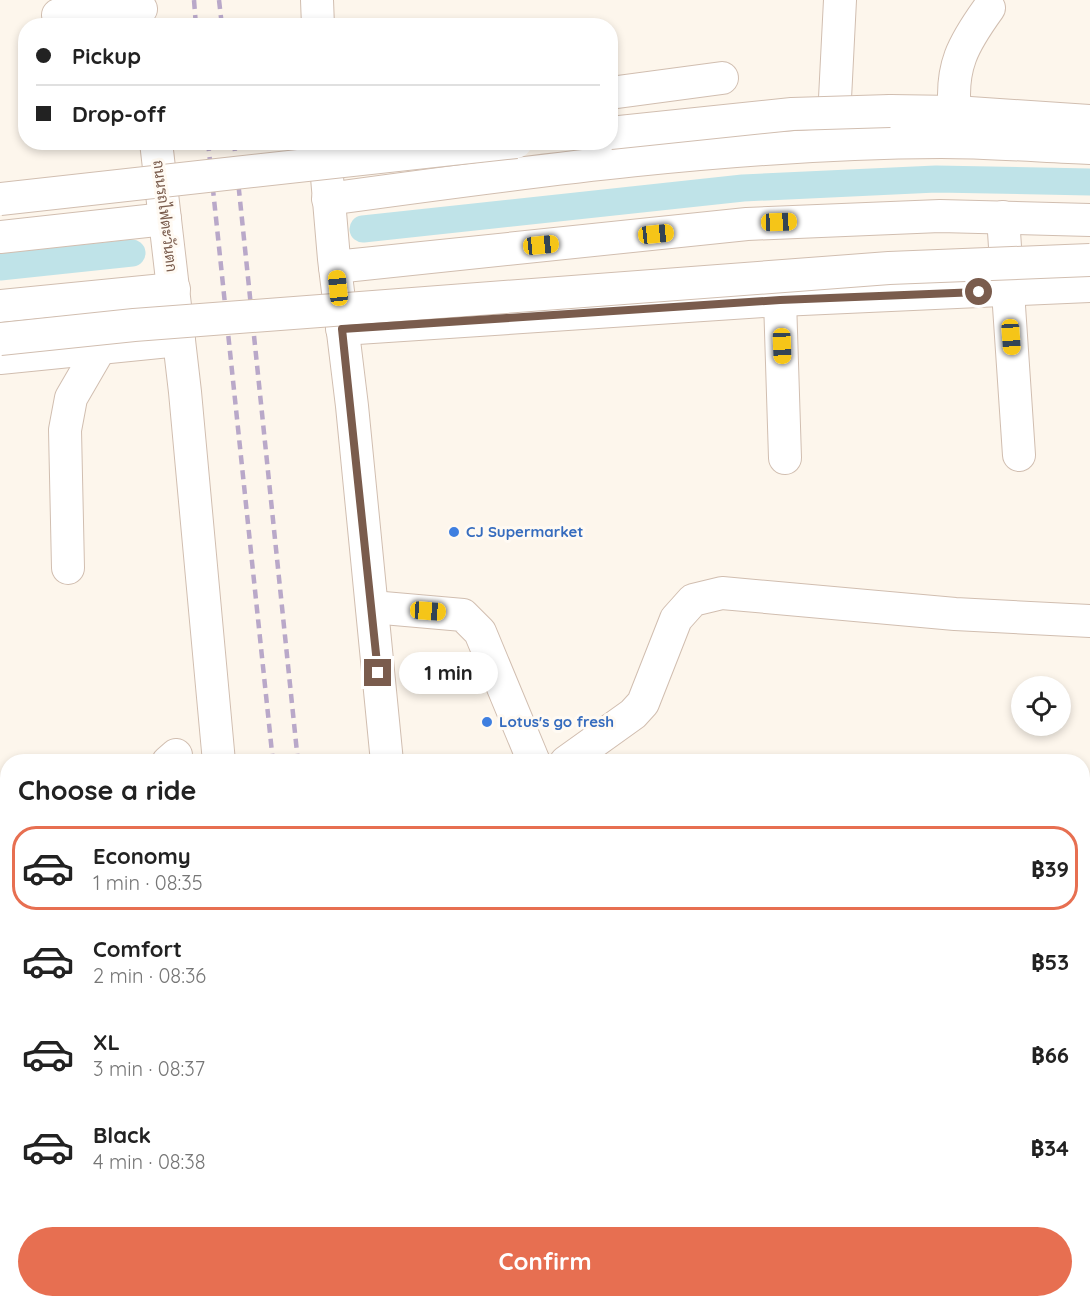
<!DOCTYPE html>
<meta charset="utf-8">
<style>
body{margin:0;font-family:Quicksand,Sarabun,sans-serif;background:#f2f2f2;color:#222;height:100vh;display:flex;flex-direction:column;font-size:22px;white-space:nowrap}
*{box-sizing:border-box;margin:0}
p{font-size:20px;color:#767676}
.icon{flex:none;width:33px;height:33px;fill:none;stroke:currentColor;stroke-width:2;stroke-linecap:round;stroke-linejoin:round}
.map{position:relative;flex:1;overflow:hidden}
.sheet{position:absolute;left:0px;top:754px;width:1090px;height:554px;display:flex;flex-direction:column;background:#fff;border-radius:24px 24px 0 0;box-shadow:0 3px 9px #0003}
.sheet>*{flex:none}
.banner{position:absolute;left:18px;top:18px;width:600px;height:132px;border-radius:24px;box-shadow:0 3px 9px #0003;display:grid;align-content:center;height:132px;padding:0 18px;background:#fff}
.controls{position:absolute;left:1011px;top:676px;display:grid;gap:12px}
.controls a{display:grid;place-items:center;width:60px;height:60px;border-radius:50%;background:#fff;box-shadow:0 3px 9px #0003;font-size:30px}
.end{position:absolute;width:27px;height:27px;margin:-14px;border:8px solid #7a5c4d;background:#fff;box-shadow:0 0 0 3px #fff}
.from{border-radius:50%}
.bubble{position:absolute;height:42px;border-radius:21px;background:#fff;box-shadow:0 3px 9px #0003;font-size:20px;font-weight:800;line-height:42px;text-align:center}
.car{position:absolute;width:18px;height:36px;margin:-18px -9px;border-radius:8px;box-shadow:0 0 4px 2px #0007;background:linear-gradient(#f5c518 24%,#345 0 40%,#f5c518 0 76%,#345 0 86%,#f5c518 0)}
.banner b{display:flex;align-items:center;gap:21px;height:57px;font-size:22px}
.banner b+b{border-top:2px solid #e0e0e0}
.banner i{width:15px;height:15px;background:#222}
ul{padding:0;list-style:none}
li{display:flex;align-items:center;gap:18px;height:84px;margin:0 12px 9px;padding:0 6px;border:3px solid transparent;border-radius:24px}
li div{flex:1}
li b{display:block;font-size:22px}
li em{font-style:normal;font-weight:800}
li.on{border-color:#e76f51}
li>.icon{width:54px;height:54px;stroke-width:1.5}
h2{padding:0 18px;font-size:27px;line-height:72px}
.button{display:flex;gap:12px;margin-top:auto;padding:12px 18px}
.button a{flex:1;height:69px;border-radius:36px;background:#e76f51;color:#fff;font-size:24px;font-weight:800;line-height:69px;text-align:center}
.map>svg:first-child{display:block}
</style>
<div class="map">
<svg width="1090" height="1307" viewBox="0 0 1090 1307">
<rect width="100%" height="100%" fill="#fdf6ec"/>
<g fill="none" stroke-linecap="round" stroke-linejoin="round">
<g stroke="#bfe3e8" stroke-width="27">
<path d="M363,229L743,188L936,179L1090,182"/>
<path d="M0,267L132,253"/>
</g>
<defs>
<g id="minor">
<path d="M317,0L318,26"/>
<path d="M58,15L141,9"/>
<path d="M610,93L722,78"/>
<path d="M890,111L955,112L1090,121"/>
<path d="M955,112C950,67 963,44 989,8"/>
<path d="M833,138L840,0"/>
<path d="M156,142L185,392L219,762"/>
<path d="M324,142L334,259L352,406L387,762"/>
<path d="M328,199C531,171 736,143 941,142C990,142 1040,146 1090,148"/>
<path d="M1003,217L1019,455"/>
<path d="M0,237L165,219"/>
<path d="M335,267L747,224L940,216L1090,220"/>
<path d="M780,300L785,458"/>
<path d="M0,306L174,289"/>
<path d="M342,329L780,300L1090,286"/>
<path d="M0,358L179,340"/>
<path d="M68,568L65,430L71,398L100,348"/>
<path d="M372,607L463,615L480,632L534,762"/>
<path d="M168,762L176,755"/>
<path d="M566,762L633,714L643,703L676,619L693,600L722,593L955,614L1090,621"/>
<path d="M0,838L8,841"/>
<path d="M0,1030L8,1026"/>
<path d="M0,1156H8"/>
<path d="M0,1282L8,1281"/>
<path d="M151,1300L152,1307"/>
<path d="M273,1300L274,1307"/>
<path d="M613,1300L619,1307"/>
</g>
</defs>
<use href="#minor" stroke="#d1beb0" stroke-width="34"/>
<use href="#minor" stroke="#fff" stroke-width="32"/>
<g stroke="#b9a8c9" stroke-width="4.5" stroke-dasharray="9 6" stroke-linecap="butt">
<path d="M194,0L196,26"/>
<path d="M219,0L222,26"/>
<path d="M208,142L273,762"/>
<path d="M234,142L298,762"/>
<path d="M329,1300L330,1307"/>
<path d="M354,1300L355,1307"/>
</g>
<defs>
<g id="minor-bridge">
<path d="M610,133L792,114L890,111"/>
<path d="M0,199L516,142"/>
<path d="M0,339L134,325L889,268L1090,260"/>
</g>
</defs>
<use href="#minor-bridge" stroke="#d1beb0" stroke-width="34" stroke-linecap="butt"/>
<use href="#minor-bridge" stroke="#fff" stroke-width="32"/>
</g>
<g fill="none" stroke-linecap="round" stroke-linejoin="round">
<path stroke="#7a5c4d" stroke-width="8" d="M378,673L342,329L780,300L979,292"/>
</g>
<g fill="#3f7fe0" stroke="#fffaf3" stroke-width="2">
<circle cx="454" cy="532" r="6"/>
<circle cx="487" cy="722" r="6"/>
</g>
<g text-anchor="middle" stroke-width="6" stroke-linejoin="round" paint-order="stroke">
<g font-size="15" fill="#7a5c4d" stroke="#fffaf3">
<text transform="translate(165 216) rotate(83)" y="5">ถนนรถไฟตะวันตก</text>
</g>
<g font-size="15" font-weight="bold" fill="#366cbe" stroke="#fffaf3" text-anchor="start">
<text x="466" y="537">CJ Supermarket</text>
<text x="499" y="727">Lotus's go fresh</text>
</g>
</g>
</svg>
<div class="controls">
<a><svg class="icon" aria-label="locate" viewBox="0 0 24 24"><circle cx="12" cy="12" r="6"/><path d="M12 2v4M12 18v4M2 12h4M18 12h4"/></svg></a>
</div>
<i class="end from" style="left:979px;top:292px"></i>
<i class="end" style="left:378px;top:673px"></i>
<div class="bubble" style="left:399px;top:652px;width:99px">1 min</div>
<i class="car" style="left:779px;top:222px;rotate:88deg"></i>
<i class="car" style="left:656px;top:234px;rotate:84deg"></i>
<i class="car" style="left:541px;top:245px;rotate:84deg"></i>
<i class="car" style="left:338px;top:288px;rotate:354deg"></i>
<i class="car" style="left:1011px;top:337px;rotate:176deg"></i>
<i class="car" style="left:782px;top:346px;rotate:178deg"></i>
<i class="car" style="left:428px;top:611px;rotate:94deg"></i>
<div class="banner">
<b><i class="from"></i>Pickup</b>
<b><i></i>Drop-off</b>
</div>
<section class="sheet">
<h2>Choose a ride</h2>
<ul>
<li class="on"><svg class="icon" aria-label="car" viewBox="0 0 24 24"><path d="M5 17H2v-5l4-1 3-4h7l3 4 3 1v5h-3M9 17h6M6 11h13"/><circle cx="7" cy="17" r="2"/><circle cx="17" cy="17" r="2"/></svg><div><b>Economy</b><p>1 min · 08:35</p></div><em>฿39</em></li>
<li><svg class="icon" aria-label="car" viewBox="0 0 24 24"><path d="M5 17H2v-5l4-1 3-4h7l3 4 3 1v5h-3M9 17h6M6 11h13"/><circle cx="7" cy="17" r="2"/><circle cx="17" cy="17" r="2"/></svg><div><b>Comfort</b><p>2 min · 08:36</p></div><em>฿53</em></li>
<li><svg class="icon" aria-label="car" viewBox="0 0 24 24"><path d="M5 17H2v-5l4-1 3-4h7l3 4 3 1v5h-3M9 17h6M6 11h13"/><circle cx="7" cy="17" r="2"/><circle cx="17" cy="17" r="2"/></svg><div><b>XL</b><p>3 min · 08:37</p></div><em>฿66</em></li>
<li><svg class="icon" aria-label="car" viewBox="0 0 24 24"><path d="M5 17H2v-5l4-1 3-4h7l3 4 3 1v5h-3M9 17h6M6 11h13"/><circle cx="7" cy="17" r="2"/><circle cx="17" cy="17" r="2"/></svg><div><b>Black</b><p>4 min · 08:38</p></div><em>฿34</em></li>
</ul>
<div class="button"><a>Confirm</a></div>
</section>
</div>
